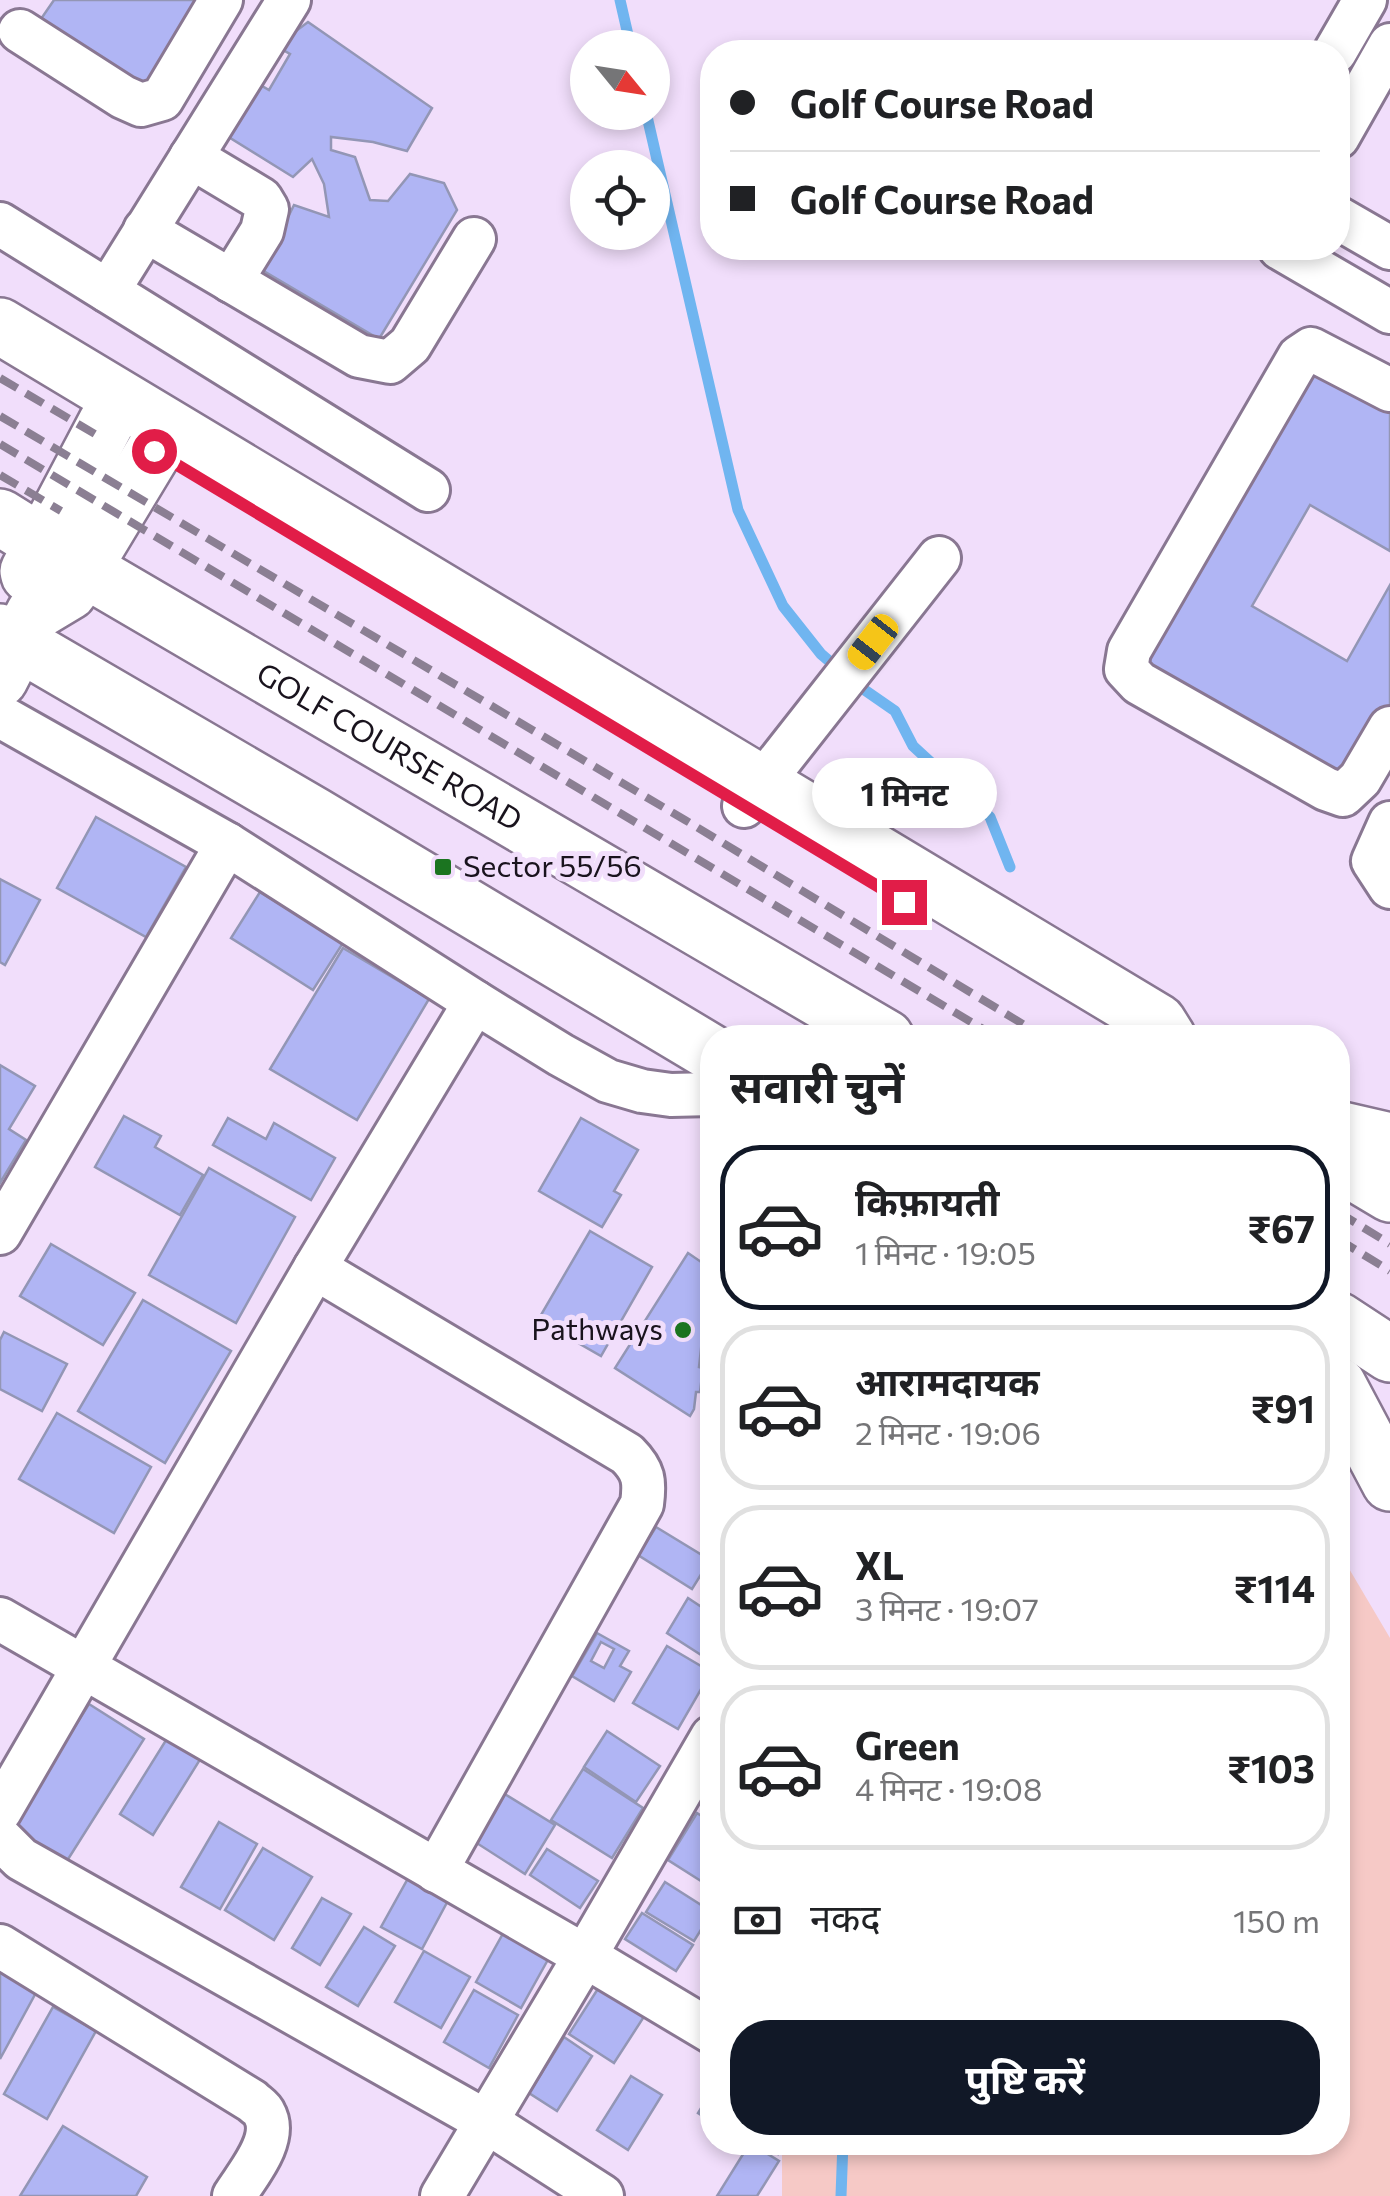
<!DOCTYPE html>
<html lang="hi">
<meta charset="utf-8">
<style>
body{margin:0;font-family:Commissioner,"Noto Sans Devanagari",sans-serif;background:#f6f6f6;color:#202124;height:100vh;display:flex;flex-direction:column;font-size:38px;white-space:nowrap}
*{box-sizing:border-box;margin:0}
p{font-size:32px;color:#757577}
.icon{flex:none;width:55px;height:55px;fill:none;stroke:currentColor;stroke-width:2;stroke-linecap:round;stroke-linejoin:round}
.map{position:relative;flex:1;overflow:hidden}
.panel{position:absolute;left:700px;top:1025px;width:650px;height:1130px;display:flex;flex-direction:column;background:#fff;border-radius:40px;box-shadow:0 5px 15px #0003}
.panel>*{flex:none}
.hud{position:absolute;left:700px;top:40px;width:650px;height:220px;border-radius:40px;box-shadow:0 5px 15px #0003;display:grid;align-content:center;height:220px;padding:0 30px;background:#fff}
.needle{width:65px;rotate:120deg}
.buttons{position:absolute;left:570px;top:30px;display:grid;gap:20px}
.buttons a{display:grid;place-items:center;width:100px;height:100px;border-radius:50%;background:#fff;box-shadow:0 5px 15px #0003;font-size:50px}
.end{position:absolute;width:45px;height:45px;margin:-22px;border:12px solid #e11d48;background:#fff;box-shadow:0 0 0 5px #fff}
.from{border-radius:50%}
.bubble{position:absolute;height:70px;border-radius:35px;background:#fff;box-shadow:0 5px 15px #0003;font-size:32px;font-weight:700;line-height:70px;text-align:center}
.car{position:absolute;width:30px;height:60px;margin:-30px -15px;border-radius:12px;box-shadow:0 0 8px 2px #0007;background:linear-gradient(#f5c518 24%,#345 0 40%,#f5c518 0 76%,#345 0 86%,#f5c518 0)}
.hud b{display:flex;align-items:center;gap:35px;height:95px;font-size:38px}
.hud b+b{border-top:2px solid #e0e0e0}
.hud i{width:25px;height:25px;background:#202124}
ul{padding:0;list-style:none}
li{display:flex;align-items:center;gap:30px;height:165px;margin:0 20px 15px;padding:0 10px;border:5px solid #e0e0e0;border-radius:40px}
li div{flex:1}
li b{display:block;font-size:38px}
li em{font-style:normal;font-weight:700}
li.on{border-color:#111827}
li>.icon{width:90px;height:90px;stroke-width:1.5}
h2{padding:0 30px;font-size:45px;line-height:120px}
.pay{display:flex;align-items:center;gap:25px;height:110px;padding:0 30px;font-size:38px}
.pay p{margin-inline-start:auto}
.button{display:flex;gap:20px;margin-top:auto;padding:20px 30px}
.button a{flex:1;height:115px;border-radius:40px;background:#111827;color:#fff;font-size:40px;font-weight:700;line-height:115px;text-align:center}
.map>svg:first-child{display:block}
</style>
<div class="map">
<svg width="1390" height="2196" viewBox="0 0 1390 2196">
<rect width="100%" height="100%" fill="#f1defb"/>
<path fill="#f6c9c6" d="M1338,1550L1390,1638V2196H782V2143L1338,2142Z"/>
<g fill="none" stroke-linecap="round" stroke-linejoin="round">
<g stroke="#70b5f0" stroke-width="11">
<path d="M620,0L631,48"/>
<path d="M646,112L738,510L783,606L821,654L856,684L895,711L913,746L990,817L1010,867"/>
<path d="M841,2196L843,2142"/>
</g>
</g>
<g fill="#b0b5f4" stroke="#9396b5" stroke-width="2.5" fill-rule="evenodd">
<path d="M54,0H207L147,98L34,29Z"/>
<path d="M308,22L432,108L407,151L373,142L331,137V150L355,157L370,200L388,201L410,174L444,183L457,210L379,339L262,270L294,205L329,217L324,184L312,159L293,177L219,131L250,79L269,90L290,54L276,46Z"/>
<path d="M1309,360L1390,409V551L1310,505L1252,606L1347,661L1390,585V713L1348,783L1134,669Z"/>
<path d="M96,817L186,867L146,937L57,888Z"/>
<path d="M0,879L40,900L5,965L0,962Z"/>
<path d="M260,892L343,943L313,990L231,938Z"/>
<path d="M343,948L429,999L357,1120L270,1069Z"/>
<path d="M0,1065L35,1086L9,1129L26,1140L0,1183Z"/>
<path d="M124,1116L161,1136L155,1147L203,1175L180,1215L95,1167Z"/>
<path d="M228,1118L266,1139L274,1123L335,1158L311,1200L213,1145Z"/>
<path d="M581,1118L638,1150L614,1191L621,1195L602,1227L539,1191Z"/>
<path d="M209,1168L295,1217L236,1323L149,1275Z"/>
<path d="M590,1231L652,1267L601,1356L538,1320Z"/>
<path d="M51,1244L135,1293L103,1345L20,1296Z"/>
<path d="M688,1253L710,1268L699,1367L703,1368L700,1392H696L694,1409L690,1416L615,1368Z"/>
<path d="M143,1300L231,1351L165,1463L78,1411Z"/>
<path d="M4,1332L67,1364L42,1411L0,1389V1340Z"/>
<path d="M57,1413L151,1467L114,1533L19,1479Z"/>
<path d="M656,1527L710,1560L692,1589L638,1555Z"/>
<path d="M688,1598L712,1614V1662L667,1633Z"/>
<path d="M597,1633L629,1651L620,1666L631,1672L614,1701L572,1676ZM601,1642L614,1649L604,1668L591,1661Z"/>
<path d="M667,1646L711,1672L678,1729L633,1703Z"/>
<path d="M89,1704L144,1739L65,1864L10,1830Z"/>
<path d="M607,1731L660,1766L636,1802L584,1767Z"/>
<path d="M168,1737L201,1758L153,1835L120,1814Z"/>
<path d="M583,1769L643,1808L612,1858L551,1820Z"/>
<path d="M503,1793L555,1825L525,1874L472,1840Z"/>
<path d="M697,1813L712,1823V1888L668,1860Z"/>
<path d="M219,1822L257,1844L220,1909L181,1887Z"/>
<path d="M263,1848L312,1877L274,1940L225,1910Z"/>
<path d="M547,1849L598,1881L580,1908L530,1875Z"/>
<path d="M411,1873L451,1895L422,1949L381,1927Z"/>
<path d="M665,1882L712,1912L694,1941L646,1912Z"/>
<path d="M322,1898L351,1914L320,1965L292,1948Z"/>
<path d="M642,1913L693,1945L676,1971L625,1939Z"/>
<path d="M364,1927L395,1946L358,2006L326,1987Z"/>
<path d="M505,1930L550,1956L521,2008L476,1982Z"/>
<path d="M424,1951L470,1977L441,2028L395,2002Z"/>
<path d="M0,1968L38,1989L0,2059Z"/>
<path d="M601,1984L647,2012L614,2063L569,2034Z"/>
<path d="M474,1990L518,2015L489,2068L444,2042Z"/>
<path d="M53,2007L96,2031L47,2119L4,2094Z"/>
<path d="M564,2037L592,2056L557,2111L529,2093Z"/>
<path d="M631,2076L662,2095L628,2150L597,2130Z"/>
<path d="M712,2090V2122L698,2113Z"/>
<path d="M63,2126L147,2177L136,2196H20Z"/>
<path d="M760,2142H786L778,2154Z"/>
<path d="M750,2143L779,2161L757,2196H717Z"/>
</g>
<g fill="none" stroke-linecap="round" stroke-linejoin="round">
<defs>
<g id="street">
<path d="M20,31L123,97L141,105L162,99L221,0"/>
<path d="M1335,52L1365,0"/>
<path d="M1338,137L1390,45"/>
<path d="M191,157L261,199L267,209L262,231L231,281"/>
<path d="M1338,218L1390,248"/>
<path d="M0,224L428,490"/>
<path d="M145,230L359,356L390,362L410,345L474,239"/>
<path d="M1280,248L1390,312"/>
<path d="M108,291L289,0"/>
<path d="M1390,390L1311,349L1299,357L1129,651L1126,669L1139,683L1326,789L1343,795L1360,779L1390,728"/>
<path d="M0,716L227,844L475,1002L561,1055L608,1081L642,1091L671,1095L712,1094"/>
<path d="M744,806L939,558"/>
<path d="M1390,823L1373,861L1390,887"/>
<path d="M0,1233L227,844"/>
<path d="M315,1268L627,1454C644,1471 645,1481 642,1504L436,1871"/>
<path d="M0,1619L585,1956L712,2032"/>
<path d="M0,1811L315,1268L475,1002"/>
<path d="M0,1838L21,1859L487,2122L602,2196"/>
<path d="M0,1946L252,2101C256,2105 262,2108 264,2113C279,2139 247,2175 234,2196"/>
<path d="M442,2196L585,1956L712,1737"/>
</g>
<g id="secondary">
<path d="M0,326L1158,1022L1168,1038"/>
<path id="s1" d="M0,517L64,557L886,1038"/>
<path d="M29,575L28,571L106,423"/>
<path d="M0,632L314,815L712,1053"/>
<path d="M0,679L34,613L69,592L154,451"/>
<path d="M1338,1129L1390,1141"/>
<path d="M1338,1163L1390,1194"/>
<path d="M1338,1320L1390,1354"/>
<path d="M1338,1385L1390,1483"/>
</g>
</defs>
<use href="#street" stroke="#897792" stroke-width="48"/>
<use href="#secondary" stroke="#897792" stroke-width="60"/>
<use href="#street" stroke="#fff" stroke-width="42"/>
<use href="#secondary" stroke="#fff" stroke-width="55"/>
<g stroke="#8b7f93" stroke-width="8" stroke-dasharray="20 10" stroke-linecap="butt">
<path d="M0,378L100,437"/>
<path d="M0,416L685,820L1046,1038"/>
<path d="M0,444L998,1038"/>
<path d="M0,475L61,511"/>
<path d="M1338,1212L1390,1244"/>
<path d="M1338,1239L1390,1271"/>
</g>
</g>
<g fill="none" stroke-linecap="round" stroke-linejoin="round">
<path stroke="#e11d48" stroke-width="12" d="M154,451L904,902"/>
</g>
<g fill="#1b7420" stroke="#f1defb" stroke-width="4">
<rect x="433" y="857" width="20" height="20" rx="5"/>
<circle cx="683" cy="1330" r="10"/>
</g>
<g text-anchor="middle" stroke-width="10" stroke-linejoin="round" paint-order="stroke">
<g font-size="30" fill="#19131d" stroke="#f1defb">
<text dy="10" stroke="none"><textPath href="#s1" startOffset="452">GOLF COURSE ROAD</textPath></text>
</g>
<g font-size="30" fill="#19131d" stroke="#f1defb" text-anchor="start">
<text x="463" y="877">Sector 55/56</text>
<text x="663" y="1340" text-anchor="end">Pathways</text>
</g>
</g>
</svg>
<div class="buttons">
<a><svg class="needle" viewBox="-14 -14 28 28"><path d="M0-13l5 13h-10z" fill="#e53935"/><path d="M0 13l5-13h-10z" fill="#757577"/></svg></a>
<a><svg class="icon" aria-label="locate" viewBox="0 0 24 24"><circle cx="12" cy="12" r="6"/><path d="M12 2v4M12 18v4M2 12h4M18 12h4"/></svg></a>
</div>
<i class="end from" style="left:154px;top:451px"></i>
<i class="end" style="left:904px;top:902px"></i>
<div class="bubble" style="left:812px;top:758px;width:185px">1 मिनट</div>
<i class="car" style="left:873px;top:642px;rotate:218deg"></i>
<div class="hud">
<b><i class="from"></i>Golf Course Road</b>
<b><i></i>Golf Course Road</b>
</div>
<section class="panel">
<h2>सवारी चुनें</h2>
<ul>
<li class="on"><svg class="icon" aria-label="car" viewBox="0 0 24 24"><path d="M5 17H2v-5l4-1 3-4h7l3 4 3 1v5h-3M9 17h6M6 11h13"/><circle cx="7" cy="17" r="2"/><circle cx="17" cy="17" r="2"/></svg><div><b>किफ़ायती</b><p>1 मिनट · 19:05</p></div><em>₹67</em></li>
<li><svg class="icon" aria-label="car" viewBox="0 0 24 24"><path d="M5 17H2v-5l4-1 3-4h7l3 4 3 1v5h-3M9 17h6M6 11h13"/><circle cx="7" cy="17" r="2"/><circle cx="17" cy="17" r="2"/></svg><div><b>आरामदायक</b><p>2 मिनट · 19:06</p></div><em>₹91</em></li>
<li><svg class="icon" aria-label="car" viewBox="0 0 24 24"><path d="M5 17H2v-5l4-1 3-4h7l3 4 3 1v5h-3M9 17h6M6 11h13"/><circle cx="7" cy="17" r="2"/><circle cx="17" cy="17" r="2"/></svg><div><b>XL</b><p>3 मिनट · 19:07</p></div><em>₹114</em></li>
<li><svg class="icon" aria-label="car" viewBox="0 0 24 24"><path d="M5 17H2v-5l4-1 3-4h7l3 4 3 1v5h-3M9 17h6M6 11h13"/><circle cx="7" cy="17" r="2"/><circle cx="17" cy="17" r="2"/></svg><div><b>Green</b><p>4 मिनट · 19:08</p></div><em>₹103</em></li>
</ul>
<div class="pay"><svg class="icon" aria-label="cash" viewBox="0 0 24 24"><path d="M3 7h18v10H3z"/><circle cx="12" cy="12" r="2"/></svg>नकद<p>150 m</p></div>
<div class="button"><a>पुष्टि करें</a></div>
</section>
</div>
